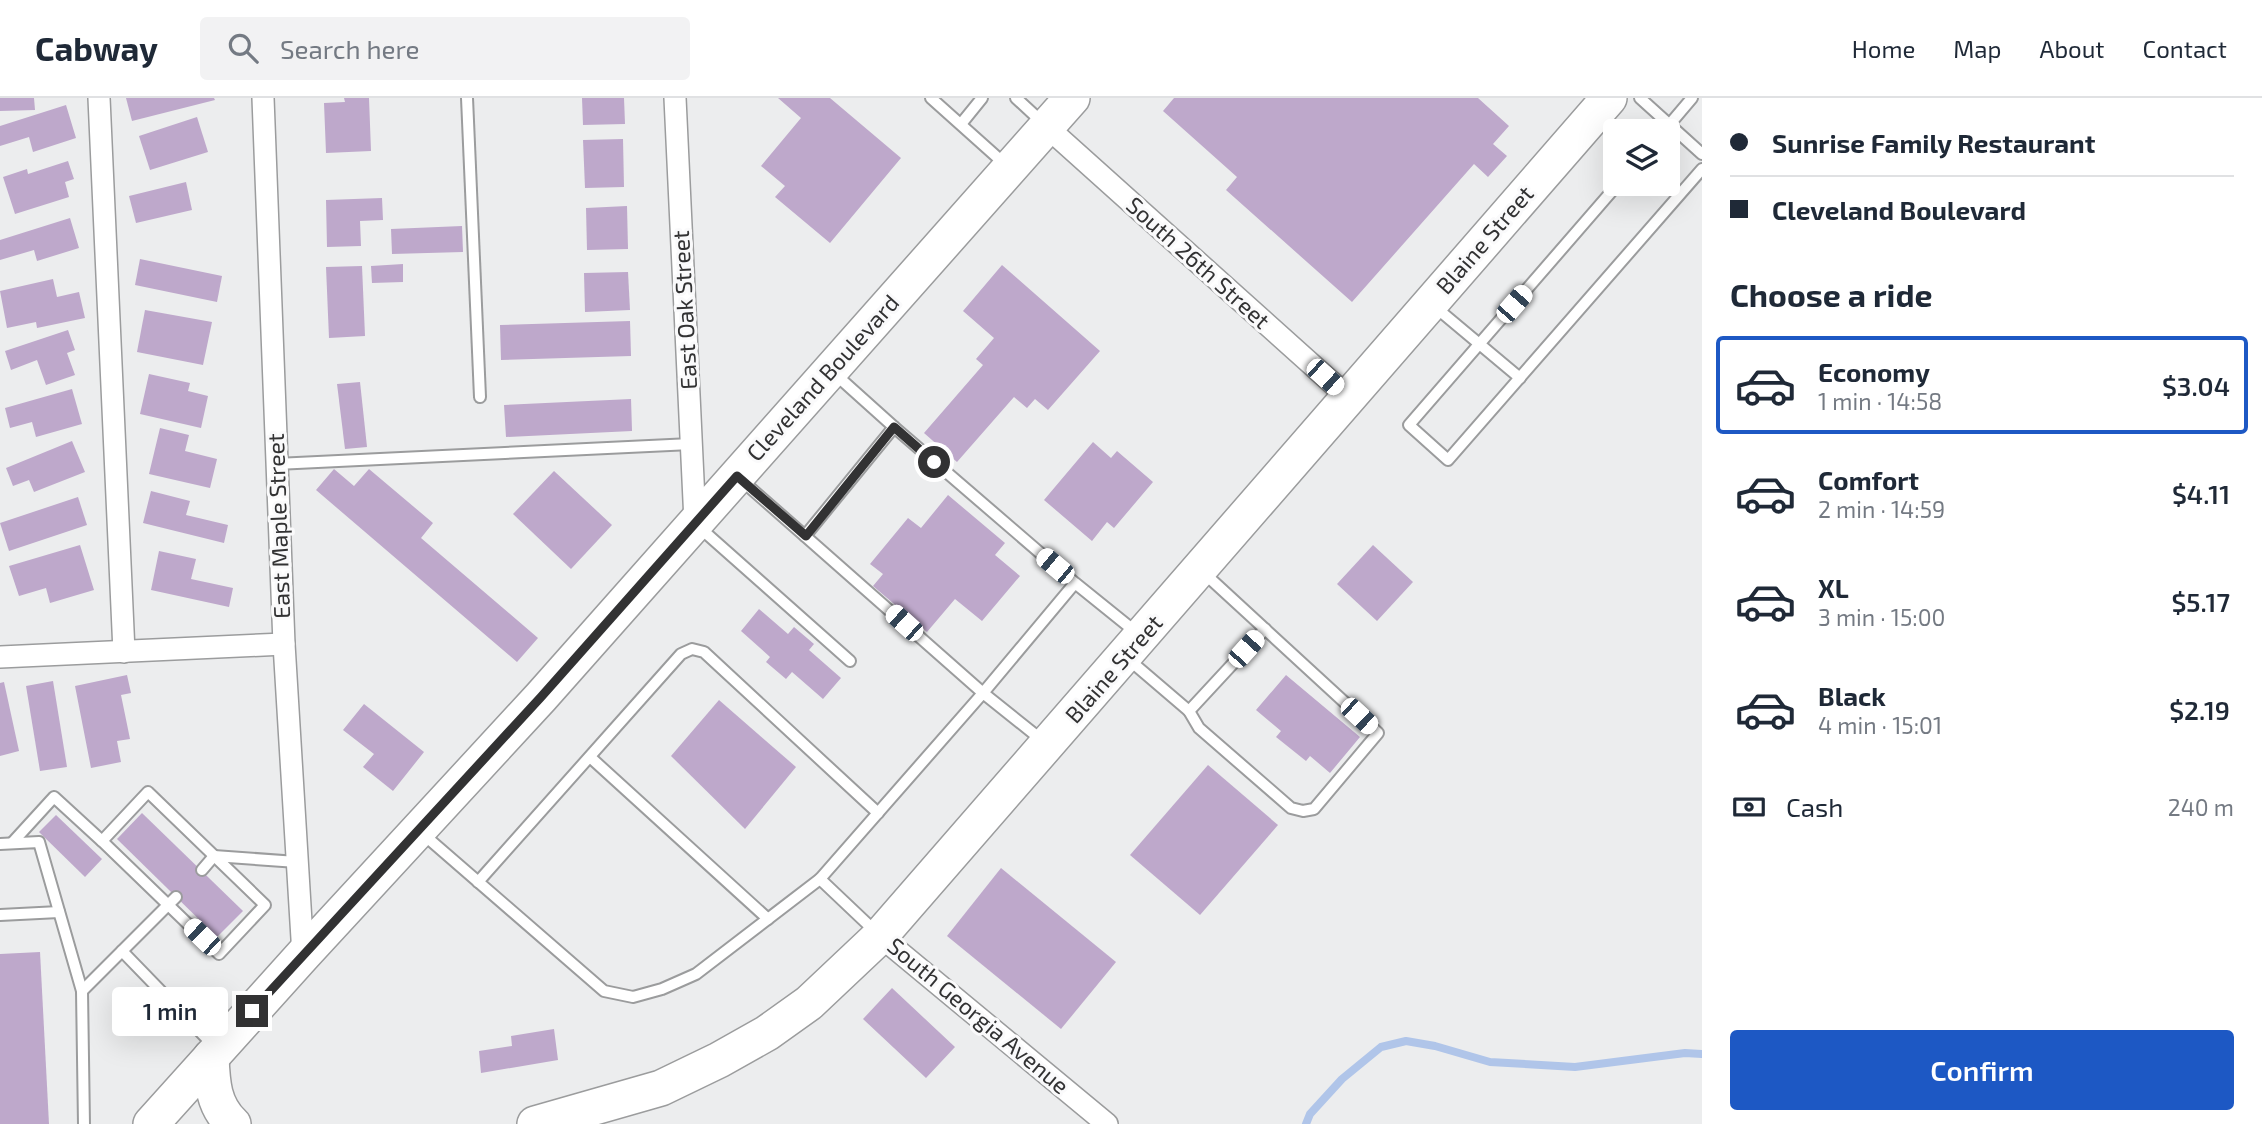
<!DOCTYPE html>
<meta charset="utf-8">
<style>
body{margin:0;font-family:"Exo 2",sans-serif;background:#f2f2f3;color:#1f2937;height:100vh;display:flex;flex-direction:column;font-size:26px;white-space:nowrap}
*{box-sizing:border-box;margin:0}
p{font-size:23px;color:#747a83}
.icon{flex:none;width:38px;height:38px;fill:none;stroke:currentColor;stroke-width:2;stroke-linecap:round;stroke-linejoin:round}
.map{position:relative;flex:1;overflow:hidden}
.drawer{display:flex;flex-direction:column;background:#fff;width:560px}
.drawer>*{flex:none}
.top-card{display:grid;align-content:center;height:154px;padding:0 28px;background:#fff}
.tools{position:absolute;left:1603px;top:21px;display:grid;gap:14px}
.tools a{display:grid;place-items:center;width:77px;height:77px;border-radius:7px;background:#fff;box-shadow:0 7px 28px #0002;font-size:35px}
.end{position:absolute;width:32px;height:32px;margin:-16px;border:9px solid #323233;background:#fff;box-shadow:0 0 0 4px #fff}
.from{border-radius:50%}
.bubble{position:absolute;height:49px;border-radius:7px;background:#fff;box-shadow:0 7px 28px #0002;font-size:23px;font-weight:600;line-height:49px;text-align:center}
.car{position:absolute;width:21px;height:42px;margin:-21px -10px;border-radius:9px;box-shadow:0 0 5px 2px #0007;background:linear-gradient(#fff 24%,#345 0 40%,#fff 0 76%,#345 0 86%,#fff 0)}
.top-card b{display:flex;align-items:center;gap:24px;height:66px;font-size:26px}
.top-card b+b{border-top:2px solid #e0e1e3}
.top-card i{width:18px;height:18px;background:#1f2937}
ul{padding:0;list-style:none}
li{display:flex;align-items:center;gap:21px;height:98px;margin:0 14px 10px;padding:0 14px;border:4px solid transparent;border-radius:7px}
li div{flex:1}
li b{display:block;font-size:26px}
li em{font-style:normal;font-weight:600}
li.selected{border-color:#1d58c4}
li>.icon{width:63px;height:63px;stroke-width:1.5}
h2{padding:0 28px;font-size:32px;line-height:84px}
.pay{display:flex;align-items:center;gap:18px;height:77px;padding:0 28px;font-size:26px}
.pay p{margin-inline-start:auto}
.primary-button{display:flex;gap:14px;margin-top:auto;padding:14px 28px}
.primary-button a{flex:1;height:80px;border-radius:7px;background:#1d58c4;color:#fff;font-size:28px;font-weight:600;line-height:80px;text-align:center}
header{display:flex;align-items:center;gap:42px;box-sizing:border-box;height:98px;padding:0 35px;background:#fff;border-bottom:2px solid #e0e1e3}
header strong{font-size:33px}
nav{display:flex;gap:38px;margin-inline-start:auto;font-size:24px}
.search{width:490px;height:63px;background:#f2f2f3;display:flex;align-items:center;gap:18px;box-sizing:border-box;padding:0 24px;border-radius:7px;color:#747a83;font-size:26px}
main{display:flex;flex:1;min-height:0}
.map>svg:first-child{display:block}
</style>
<header>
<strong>Cabway</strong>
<div class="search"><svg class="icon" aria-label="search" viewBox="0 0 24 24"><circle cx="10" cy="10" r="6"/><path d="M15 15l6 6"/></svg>Search here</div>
<nav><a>Home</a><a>Map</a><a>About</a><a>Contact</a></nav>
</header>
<main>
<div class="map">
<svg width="1702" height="1026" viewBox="0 0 1702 1026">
<rect width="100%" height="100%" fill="#ecedee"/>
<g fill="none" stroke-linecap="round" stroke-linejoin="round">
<path stroke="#b0c5e9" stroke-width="8" d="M1306,1026L1310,1016L1342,981L1381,949L1406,943L1435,948L1490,964L1575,969L1685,955L1702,956"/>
</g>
<g fill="#bea8cb">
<path d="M0,0H34L35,12L0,13Z"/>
<path d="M126,0H214L215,2L132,23Z"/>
<path d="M344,0H369L371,53L326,55L324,5L345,4Z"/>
<path d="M582,0H624L625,26L583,27Z"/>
<path d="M778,0H830L901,60L830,145L775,99L785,88L761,68L801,20Z"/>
<path d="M1174,0H1478L1509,28L1493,46L1507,58L1488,79L1474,66L1352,204L1226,92L1237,79L1163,13Z"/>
<path d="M66,7L76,40L33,54L29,39L0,48V28Z"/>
<path d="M197,19L208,54L150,72L139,38Z"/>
<path d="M623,41L624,89L585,90L583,42Z"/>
<path d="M68,63L74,81L65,84L69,99L15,116L3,79L27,71L28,76Z"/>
<path d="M186,84L192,112L136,125L129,98Z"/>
<path d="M382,100L383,122L360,123L361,148L327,149L326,102Z"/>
<path d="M627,108L628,151L587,152L586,110Z"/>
<path d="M70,120L79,150L37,163L34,152L0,162V142Z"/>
<path d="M462,128L463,154L392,156L391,131Z"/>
<path d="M140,161L222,178L217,204L135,187Z"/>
<path d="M403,166V184L372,185L371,168Z"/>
<path d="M1002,167L1100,253L1048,312L1035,301L1027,310L1014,299L957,364L924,335L983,267L976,261L994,240L963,213Z"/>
<path d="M362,168L365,238L329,240L326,169Z"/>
<path d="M628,174L630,212L585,214L584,175Z"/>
<path d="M53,181L57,199L79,194L85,220L37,230L36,224L7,230L0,193Z"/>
<path d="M145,212L212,224L203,267L137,254Z"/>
<path d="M630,223L631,258L501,262L500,227Z"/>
<path d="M68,232L75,252L67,255L75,277L46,287L37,262L11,272L5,253Z"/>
<path d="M149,276L190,285L188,293L208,298L201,330L140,316Z"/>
<path d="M360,284L367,349L345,351L337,286Z"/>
<path d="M72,291L82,326L36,339L32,324L10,330L5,310Z"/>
<path d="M631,301L632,333L506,339L504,307Z"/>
<path d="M160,330L189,337L185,353L217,361L210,390L149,376Z"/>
<path d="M72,343L85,374L34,394L29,382L13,388L6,370Z"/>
<path d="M1093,344L1111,360L1117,353L1153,384L1114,430L1107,424L1092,443L1044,402Z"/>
<path d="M334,371L354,388L369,371L433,425L421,440L538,540L517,564L316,392Z"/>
<path d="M554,373L612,427L571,471L513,416Z"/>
<path d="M151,393L190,403L186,417L228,427L224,445L143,425Z"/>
<path d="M948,397L1005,445L995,457L1020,478L982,523L955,501L927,534L873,488L883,476L870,466L908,420L921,430Z"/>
<path d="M78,399L87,427L9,453L0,425Z"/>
<path d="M80,447L94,492L50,505L46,490L19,498L9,468Z"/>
<path d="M1373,447L1413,484L1377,523L1337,486Z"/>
<path d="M159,453L196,461L191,481L233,490L229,509L151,492Z"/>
<path d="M759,511L788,536L794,529L814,546L809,552L841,580L823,601L792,574L786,581L766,564L770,559L741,533Z"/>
<path d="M127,577L131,595L121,597L130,641L117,643L121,664L91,670L75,588Z"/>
<path d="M1286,577L1360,639L1330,675L1310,658L1306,663L1276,639L1281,633L1256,612Z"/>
<path d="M53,583L67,669L40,673L26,588Z"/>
<path d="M4,584L19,653L0,658V585Z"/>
<path d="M719,602L796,669L745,731L671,658Z"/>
<path d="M364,606L424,654L393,693L363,669L374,656L343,632Z"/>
<path d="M1208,667L1278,727L1200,817L1130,757Z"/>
<path d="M142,715L243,813L217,839L117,741Z"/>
<path d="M56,717L102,761L85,779L39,734Z"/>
<path d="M1001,770L1116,864L1061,931L947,838Z"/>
<path d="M40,854L49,1026H0V856Z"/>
<path d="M892,890L955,949L926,980L863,921Z"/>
<path d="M554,931L558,962L481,975L479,953L512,948L511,938Z"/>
</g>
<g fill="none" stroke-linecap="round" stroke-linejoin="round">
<defs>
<g id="lane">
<path d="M467,0L480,299"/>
<path d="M931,0L1007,68"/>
<path d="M1016,0L1043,25"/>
<path d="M1640,0L1702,56"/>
<path d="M961,26L982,0"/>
<path d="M1664,33L1692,0"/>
<path d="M1618,86L1409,327L1448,362L1702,71"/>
<path d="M1434,208L1520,280"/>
<path d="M835,276L894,329"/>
<path d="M276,366L691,346"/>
<path d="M739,380L805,438"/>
<path d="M699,429L850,563"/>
<path d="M1075,485L983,595L805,438L894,329L1075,485L1137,535"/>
<path d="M1127,560L1189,613L1199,630L1291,710L1303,713L1314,711L1378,635L1204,475"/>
<path d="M1189,613L1265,531"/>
<path d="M590,659L768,821"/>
<path d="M148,694L265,807L219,856L102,743Z"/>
<path d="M423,736L604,893L633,899L662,891L696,876L820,781L878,836"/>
<path d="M12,745L54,699L102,743"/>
<path d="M0,746L39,744L82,893L84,1026"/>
<path d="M214,758L297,764"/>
<path d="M202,772L214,758"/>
<path d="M820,781L983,595L1043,643"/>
<path d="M478,784L681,556L692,551L704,554L878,715"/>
<path d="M0,817L59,814"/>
<path d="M122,853L215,949"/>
<path d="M82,893L176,799"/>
</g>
<g id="street">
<path d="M99,0L124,554"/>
<path d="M263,0L284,546L303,857"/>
<path d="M675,0L695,424"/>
<path d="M1047,29L1349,300"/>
<path d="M0,559L284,546"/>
<path d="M880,838L1107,1026"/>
</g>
<g id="primary">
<path d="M211,959C212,984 213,1008 233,1026"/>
<path d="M151,1026L303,857L541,599L1072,0"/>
<path d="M535,1026L661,990L719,962L767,935L809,905L880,838L1609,0"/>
</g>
</defs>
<use href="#lane" stroke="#9b9c9d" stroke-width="14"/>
<use href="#street" stroke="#9b9c9d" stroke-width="24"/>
<use href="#primary" stroke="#9b9c9d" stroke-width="38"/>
<use href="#lane" stroke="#fff" stroke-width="10"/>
<use href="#street" stroke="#fff" stroke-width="21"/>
<use href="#primary" stroke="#fff" stroke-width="35"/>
</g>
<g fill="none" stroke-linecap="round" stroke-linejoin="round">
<path stroke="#323233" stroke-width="9" d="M252,913L541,599L737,378L806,438L894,329L934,364"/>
</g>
<g text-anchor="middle" stroke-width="6" stroke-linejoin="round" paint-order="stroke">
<g font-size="23" fill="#323233" stroke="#fafafb">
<text transform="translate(1485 142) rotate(-49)" y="8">Blaine Street</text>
<text transform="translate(1198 165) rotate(42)" y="8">South 26th Street</text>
<text transform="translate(685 212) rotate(-93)" y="8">East Oak Street</text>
<text transform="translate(823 280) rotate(-48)" y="8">Cleveland Boulevard</text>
<text transform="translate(279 428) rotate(-92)" y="8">East Maple Street</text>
<text transform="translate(1114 571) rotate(-49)" y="8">Blaine Street</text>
<text transform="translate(978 918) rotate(40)" y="8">South Georgia Avenue</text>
</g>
</g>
</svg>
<div class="tools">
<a><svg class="icon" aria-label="layers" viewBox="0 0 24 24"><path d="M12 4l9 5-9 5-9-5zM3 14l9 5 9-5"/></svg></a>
</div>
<i class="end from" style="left:934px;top:364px"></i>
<i class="end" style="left:252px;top:913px"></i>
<div class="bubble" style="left:112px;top:889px;width:116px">1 min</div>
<i class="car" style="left:1514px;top:206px;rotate:41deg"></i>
<i class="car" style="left:1325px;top:279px;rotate:132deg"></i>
<i class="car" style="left:1055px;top:468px;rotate:310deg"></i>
<i class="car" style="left:904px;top:525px;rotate:312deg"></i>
<i class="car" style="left:1246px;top:551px;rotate:42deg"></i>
<i class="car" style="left:1359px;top:618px;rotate:133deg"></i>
<i class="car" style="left:202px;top:839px;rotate:314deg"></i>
</div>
<section class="drawer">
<div class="top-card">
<b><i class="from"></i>Sunrise Family Restaurant</b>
<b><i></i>Cleveland Boulevard</b>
</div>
<h2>Choose a ride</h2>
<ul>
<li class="selected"><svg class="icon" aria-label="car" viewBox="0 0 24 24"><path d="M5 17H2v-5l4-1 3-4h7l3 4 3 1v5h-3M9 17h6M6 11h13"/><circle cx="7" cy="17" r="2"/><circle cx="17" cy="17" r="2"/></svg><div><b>Economy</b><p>1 min · 14:58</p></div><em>$3.04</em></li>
<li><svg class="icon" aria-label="car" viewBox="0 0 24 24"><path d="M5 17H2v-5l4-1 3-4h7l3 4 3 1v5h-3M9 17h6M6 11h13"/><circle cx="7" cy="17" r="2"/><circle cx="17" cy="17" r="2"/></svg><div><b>Comfort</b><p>2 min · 14:59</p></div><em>$4.11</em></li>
<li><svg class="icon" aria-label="car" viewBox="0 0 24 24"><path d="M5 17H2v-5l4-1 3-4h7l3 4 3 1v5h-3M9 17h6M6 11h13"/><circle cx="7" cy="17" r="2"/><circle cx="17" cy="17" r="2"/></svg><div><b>XL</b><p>3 min · 15:00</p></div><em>$5.17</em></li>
<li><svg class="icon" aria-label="car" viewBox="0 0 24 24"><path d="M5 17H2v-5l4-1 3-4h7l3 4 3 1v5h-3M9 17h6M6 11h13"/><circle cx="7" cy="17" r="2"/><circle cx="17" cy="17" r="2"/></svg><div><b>Black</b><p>4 min · 15:01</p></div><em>$2.19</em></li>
</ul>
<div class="pay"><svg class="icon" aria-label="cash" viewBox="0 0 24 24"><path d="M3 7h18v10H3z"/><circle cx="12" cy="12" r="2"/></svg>Cash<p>240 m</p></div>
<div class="primary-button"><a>Confirm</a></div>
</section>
</main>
